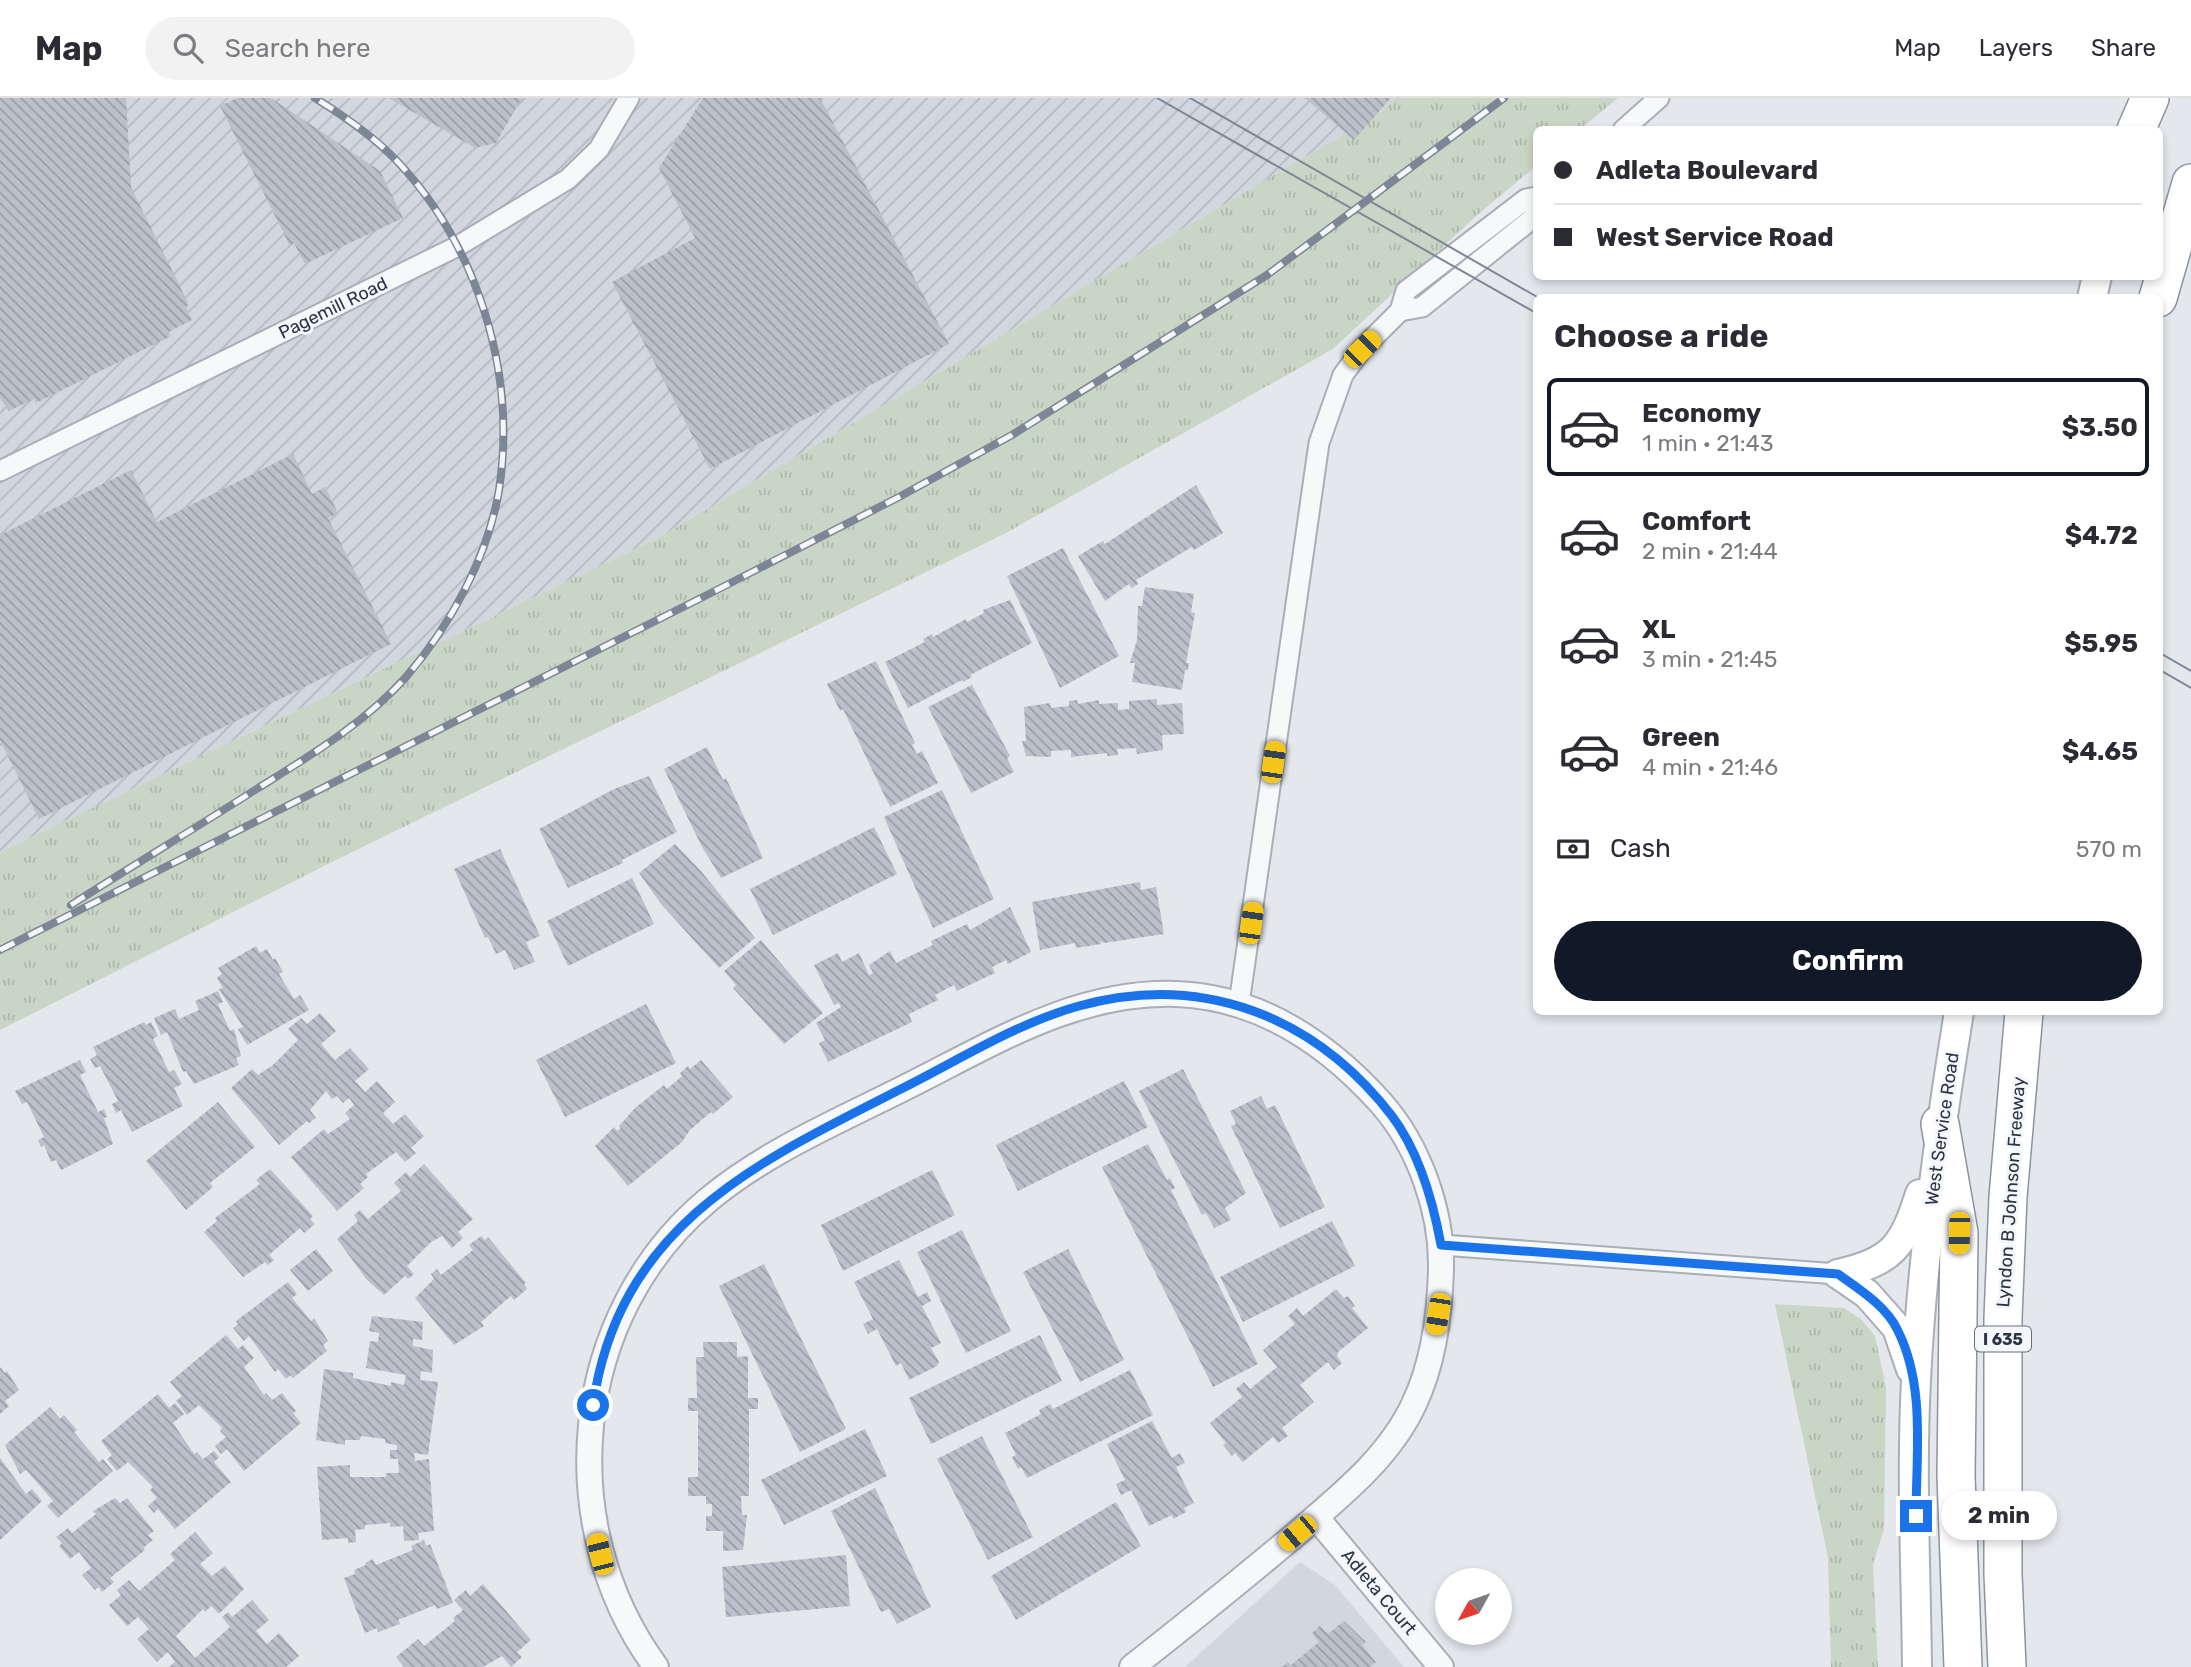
<!DOCTYPE html>
<meta charset="utf-8">
<style>
body{margin:0;font-family:Rubik,sans-serif;background:#f2f2f3;color:#2b2b33;height:100vh;display:flex;flex-direction:column;font-size:26px;white-space:nowrap}
*{box-sizing:border-box;margin:0}
p{font-size:23px;color:#7c7c81}
.icon{flex:none;width:38px;height:38px;fill:none;stroke:currentColor;stroke-width:2;stroke-linecap:round;stroke-linejoin:round}
.map{position:relative;flex:1;overflow:hidden}
.side{position:absolute;left:1533px;top:196px;width:630px;height:721px;display:flex;flex-direction:column;background:#fff;border-radius:10px;box-shadow:0 4px 10px #0003}
.side>*{flex:none}
.hud{position:absolute;left:1533px;top:28px;width:630px;height:154px;border-radius:10px;box-shadow:0 4px 10px #0003;display:grid;align-content:center;height:154px;padding:0 21px;background:#fff}
.needle{width:46px;rotate:230deg}
.controls{position:absolute;left:1435px;top:1470px;display:grid;gap:14px}
.controls a{display:grid;place-items:center;width:77px;height:77px;border-radius:50%;background:#fff;box-shadow:0 4px 10px #0003;font-size:35px}
.end{position:absolute;width:32px;height:32px;margin:-16px;border:9px solid #1a73e8;background:#fff;box-shadow:0 0 0 4px #fff}
.from{border-radius:50%}
.bubble{position:absolute;height:49px;border-radius:24px;background:#fff;box-shadow:0 4px 10px #0003;font-size:23px;font-weight:700;line-height:49px;text-align:center}
.car{position:absolute;width:21px;height:42px;margin:-21px -10px;border-radius:9px;box-shadow:0 0 5px 2px #0007;background:linear-gradient(#f5c518 24%,#345 0 40%,#f5c518 0 76%,#345 0 86%,#f5c518 0)}
.hud b{display:flex;align-items:center;gap:24px;height:66px;font-size:26px}
.hud b+b{border-top:2px solid #e1e1e2}
.hud i{width:18px;height:18px;background:#2b2b33}
ul{padding:0;list-style:none}
li{display:flex;align-items:center;gap:21px;height:98px;margin:0 14px 10px;padding:0 7px;border:4px solid transparent;border-radius:10px}
li div{flex:1}
li b{display:block;font-size:26px}
li em{font-style:normal;font-weight:700}
li.current{border-color:#111827}
li>.icon{width:63px;height:63px;stroke-width:1.5}
h2{padding:0 21px;font-size:32px;line-height:84px}
.pay{display:flex;align-items:center;gap:18px;height:77px;padding:0 21px;font-size:26px}
.pay p{margin-inline-start:auto}
.action{display:flex;gap:14px;margin-top:auto;padding:14px 21px}
.action a{flex:1;height:80px;border-radius:42px;background:#111827;color:#fff;font-size:28px;font-weight:700;line-height:80px;text-align:center}
header{display:flex;align-items:center;gap:42px;box-sizing:border-box;height:98px;padding:0 35px;background:#fff;border-bottom:2px solid #e1e1e2}
header strong{font-size:33px}
nav{display:flex;gap:38px;margin-inline-start:auto;font-size:24px}
.search{width:490px;height:63px;background:#f2f2f3;display:flex;align-items:center;gap:18px;box-sizing:border-box;padding:0 24px;border-radius:38px;color:#7c7c81;font-size:26px}
.map>svg:first-child{display:block}
</style>
<header>
<strong>Map</strong>
<div class="search"><svg class="icon" aria-label="search" viewBox="0 0 24 24"><circle cx="10" cy="10" r="6"/><path d="M15 15l6 6"/></svg>Search here</div>
<nav><a>Map</a><a>Layers</a><a>Share</a></nav>
</header>
<div class="map">
<svg width="2191" height="1569" viewBox="0 0 2191 1569">
<defs>
<pattern id="industrial-furrows" width="10" height="10" patternUnits="userSpaceOnUse" patternTransform="scale(1.75)"><rect width="10" height="10" fill="#d2d6de"/><path d="M-1 1l2-2M0 10L10 0M9 11l2-2" fill="none" stroke="#b4b8c0"/></pattern>
<pattern id="grass-tufts" width="24" height="20" patternUnits="userSpaceOnUse" patternTransform="scale(1.75)"><rect width="24" height="20" fill="#c9d6c5"/><path d="M3 7l-1-3M5 7V3M7 7l1-3M15 17l-1-3M17 17v-4M19 17l1-3" fill="none" stroke="#adb8ab"/></pattern>
<pattern id="building-back-hatch" width="6" height="6" patternUnits="userSpaceOnUse" patternTransform="scale(1.75)"><rect width="6" height="6" fill="#bbc0ca"/><path d="M-1 5l2 2M0 0l6 6M5-1l2 2" fill="none" stroke="#989da6"/></pattern>
</defs>
<rect width="100%" height="100%" fill="#e4e7ec"/>
<path fill="#d2d6de" d="M1300,1464L1335,1487L1404,1569H1185Z"/>
<path fill="url(#industrial-furrows)" d="M0,0H1396L1381,14L658,440L0,754Z"/>
<g fill="url(#grass-tufts)">
<path d="M1396,0H1618L1580,31L1536,32V68L1476,118L1333,251L1004,436L332,764L0,932V754L658,440L1381,14Z"/>
<path d="M1775,1206L1844,1210L1861,1221L1875,1238L1886,1290L1884,1431L1873,1466L1878,1569H1831L1828,1460Z"/>
</g>
<g fill="url(#building-back-hatch)">
<path d="M0,0H126L131,89L189,207L186,209L192,222L168,234L171,238L36,305L34,301L9,313L0,300Z"/>
<path d="M237,0H271L380,73L403,120L305,166L294,145L290,148L220,8Z"/>
<path d="M389,0H522L496,45L475,50Z"/>
<path d="M703,0H820L949,246L710,371L612,184L695,140L659,70Z"/>
<path d="M1305,0H1391L1354,42Z"/>
<path d="M293,356L312,396L325,389L338,415L328,420L391,546L39,721L0,642V437L131,372L157,424Z"/>
<path d="M1196,387L1223,435L1194,452L1192,449L1136,482L1138,486L1132,490L1129,486L1105,503L1078,458L1103,443L1105,446Z"/>
<path d="M1063,450L1119,558L1060,590L1007,478Z"/>
<path d="M1145,489L1194,496L1191,514L1195,515L1186,565H1189L1188,572H1185L1182,592L1132,584L1135,565H1130L1137,542L1138,508H1142Z"/>
<path d="M1010,502L1032,545L970,577L972,579L963,584L962,582L908,610L885,564L925,544L923,541L932,536L933,539L966,521L967,524L984,515L983,512Z"/>
<path d="M876,563L915,645L912,647L917,656L922,653L938,685L890,709L843,611L840,613L827,586Z"/>
<path d="M972,587L1010,658L1007,660L1014,674L971,695L928,609Z"/>
<path d="M1157,601V607L1182,605L1184,636L1162,637L1163,652L1137,656L1136,650L1117,651L1118,657L1107,658V655L1071,659V652L1051,653V659L1026,658L1022,643H1026L1024,609L1050,605L1051,610L1069,608V603L1077,602L1078,606L1099,602V606L1118,605V612L1129,611V603Z"/>
<path d="M707,649L723,682L726,680L763,760L721,780L701,747L664,671Z"/>
<path d="M649,678L677,734L622,762L623,765L568,790L539,731L614,691Z"/>
<path d="M942,692L994,801L933,830L884,719Z"/>
<path d="M874,729L897,776L773,837L750,791Z"/>
<path d="M675,746L701,773L755,840L719,870L661,806L639,775Z"/>
<path d="M500,751L540,838L526,844L535,864L514,872L505,852L496,856L488,839L485,840L454,771Z"/>
<path d="M632,780L654,826L568,868L547,823Z"/>
<path d="M1140,784L1141,792L1156,789L1164,836L1104,845L1100,843L1101,846L1076,850L1075,845L1040,852L1032,804Z"/>
<path d="M1010,809L1031,854L1008,866L1006,862L992,869L995,875L957,893L954,887L935,897L938,902L909,916L912,924L828,964L819,945L825,942L816,925L841,909L839,905L834,907L814,867L838,855L842,864L859,855L869,877L873,875L869,867L890,853L896,865L933,847L931,843L967,826L970,832Z"/>
<path d="M761,842L823,915L784,946L733,890L736,887L724,873Z"/>
<path d="M256,848L260,855L267,851L273,862L275,860L283,874L279,876L294,901L300,897L309,912L247,947L238,931L243,929L219,891L223,890L217,880L222,876L218,870Z"/>
<path d="M218,893L223,904L218,906L230,933L234,931L241,958L236,960L239,967L194,986L186,973L183,974L167,934L161,937L154,920L175,911L179,921L199,912L195,903Z"/>
<path d="M646,906L676,965L565,1019L536,962Z"/>
<path d="M320,915L336,933L321,946L335,962L350,950L369,971L355,983L365,994L377,983L395,1004L383,1015L393,1026L405,1016L424,1038L411,1050L416,1055L405,1064L396,1054L366,1076L368,1079L360,1086L364,1090L337,1113L291,1059L324,1031L328,1036L350,1021L345,1015L354,1007L349,1000L343,1005L337,998L332,1001L326,993L310,1012L316,1020L309,1025L307,1023L279,1047L231,990L252,971L258,977L273,967L298,942L288,931L301,920L307,926Z"/>
<path d="M144,924L146,927L151,924L158,938L153,941L169,974L174,972L182,986L174,990L183,1008L132,1034L121,1012L116,1015L112,1006L118,1003L100,968L95,970L90,961L97,957L93,949Z"/>
<path d="M80,962L86,974L80,977L98,1014L104,1011L107,1019L104,1020L113,1046L61,1072L56,1062L51,1064L44,1047L41,1049L38,1042L44,1039L27,1004L22,1006L15,993Z"/>
<path d="M701,962L733,999L713,1016L711,1014L690,1032L682,1044L628,1088L595,1048L614,1029L617,1033L621,1030L619,1028L635,1010L664,987L667,991L682,978L680,975L688,968L690,971Z"/>
<path d="M1183,971L1246,1095L1225,1110L1231,1122L1214,1130L1206,1115L1202,1117L1139,993Z"/>
<path d="M1124,983L1148,1029L1018,1093L996,1047Z"/>
<path d="M1261,998L1267,1011L1275,1007L1325,1109L1280,1130L1231,1028L1236,1026L1230,1013Z"/>
<path d="M218,1004L255,1049L210,1085L213,1089L186,1112L146,1063Z"/>
<path d="M1148,1046L1167,1082L1170,1080L1175,1090L1171,1092L1258,1266L1213,1289L1102,1069Z"/>
<path d="M424,1066L473,1121L458,1134L463,1140L452,1150L442,1138L431,1144L407,1168L414,1176L408,1181L405,1178L384,1197L367,1182L337,1141L358,1123L354,1117L360,1112L368,1121L401,1093L394,1085L406,1074L410,1079Z"/>
<path d="M270,1071L313,1118L310,1121L315,1126L304,1135L300,1130L269,1157L274,1162L268,1167L265,1164L243,1179L204,1134L217,1123L215,1120L260,1086L256,1082Z"/>
<path d="M932,1072L955,1117L843,1173L821,1127Z"/>
<path d="M1332,1123L1355,1168L1243,1224L1220,1179Z"/>
<path d="M962,1132L1011,1233L966,1255L917,1154Z"/>
<path d="M481,1138L485,1142L488,1139L526,1185L524,1186L527,1191L514,1202L511,1198L481,1224L484,1228L454,1247L415,1200L434,1181L431,1176L437,1171L441,1177L473,1152L469,1147Z"/>
<path d="M316,1151L333,1173L308,1193L290,1172Z"/>
<path d="M1068,1151L1124,1262L1080,1284L1023,1174Z"/>
<path d="M899,1162L918,1199L927,1194L931,1203L922,1208L941,1245L931,1250L939,1264L937,1268L909,1282L901,1265L896,1268L877,1231L868,1236L863,1226L873,1221L854,1184Z"/>
<path d="M764,1166L846,1331L800,1354L719,1188Z"/>
<path d="M288,1184L297,1196L292,1200L311,1223L314,1220L328,1243L323,1247L327,1253L293,1280L291,1277L286,1281L278,1271L275,1274L249,1238L244,1243L233,1230L238,1226L236,1223Z"/>
<path d="M1336,1191L1344,1200L1348,1198L1355,1208L1352,1210L1368,1230L1338,1254L1337,1258L1342,1265L1334,1272L1328,1264L1300,1287L1314,1304L1282,1330L1288,1338L1278,1345L1273,1339L1243,1364L1235,1355L1232,1358L1223,1347L1226,1345L1210,1325L1242,1299L1236,1291L1244,1284L1250,1291L1277,1269L1263,1252L1295,1226L1288,1218L1297,1210L1303,1218Z"/>
<path d="M372,1218L423,1224L422,1242L413,1241V1248L433,1252L432,1275L421,1273L420,1282L438,1284L428,1357L414,1355L415,1363L429,1361L434,1433L418,1435L419,1442L404,1443L403,1428L390,1429V1425L365,1427V1431L355,1432L356,1444L348,1445V1440L322,1442L317,1369L350,1367V1379H386V1375H399L398,1361H390V1352H397V1347L385,1345V1341L361,1338L360,1342H345V1347L316,1342L324,1271L353,1275V1280L391,1288V1284L404,1287L406,1277L366,1270L370,1243L378,1244L379,1235L369,1233Z"/>
<path d="M226,1237L238,1251L243,1247L254,1260L244,1269L264,1297L266,1295L272,1302L282,1295L296,1313L293,1315L301,1325L244,1373L227,1351L221,1356L215,1348L226,1339L220,1333L222,1330L199,1307L187,1317L176,1303L182,1298L170,1284Z"/>
<path d="M1040,1237L1062,1283L931,1346L909,1300Z"/>
<path d="M703,1244H737V1259L748,1258V1300H758V1311H749V1398H741L742,1417H747L743,1452L723,1453V1433H706V1418H712V1406H706V1398H688V1379H698V1313H688V1300H697L696,1259H704Z"/>
<path d="M0,1269L5,1275L7,1273L19,1292L5,1303L9,1308L0,1316Z"/>
<path d="M1130,1272L1153,1317L1027,1380L1021,1369L1018,1371L1012,1359L1016,1357L1005,1335L1041,1316L1039,1312L1050,1306L1053,1311Z"/>
<path d="M158,1296L169,1310L175,1305L184,1316L173,1325L194,1356L197,1354L203,1361L214,1353L219,1359L214,1364L231,1384L175,1431L158,1411L154,1415L148,1408L157,1400L150,1392L153,1389L128,1364L117,1373L107,1361L112,1357L101,1343Z"/>
<path d="M50,1309L60,1321L64,1317L77,1332L74,1334L99,1364L103,1361L113,1373L58,1420L47,1408L53,1403L26,1372L20,1376L5,1347Z"/>
<path d="M1152,1323L1172,1360L1180,1355L1185,1365L1176,1369L1194,1405L1184,1410L1186,1414L1173,1421L1172,1417L1149,1428L1131,1392L1121,1397L1116,1386L1125,1382L1107,1346Z"/>
<path d="M865,1331L887,1378L784,1427L761,1382Z"/>
<path d="M982,1338L1033,1439L988,1462L937,1361Z"/>
<path d="M0,1360L26,1396L32,1391L42,1403L0,1442Z"/>
<path d="M875,1390L931,1509L897,1526L889,1511L881,1514L831,1413Z"/>
<path d="M115,1400L120,1405L127,1400L154,1433L148,1437L153,1442L143,1450L145,1452L110,1480L114,1484L102,1494L99,1489L95,1492L82,1477L91,1470L79,1454L70,1461L59,1448L62,1445L56,1439L68,1430L72,1435L96,1416L93,1413Z"/>
<path d="M1116,1404L1141,1448L1016,1522L991,1478Z"/>
<path d="M195,1434L213,1455L200,1466L212,1478L225,1468L244,1491L219,1516L211,1508L205,1514L203,1511L176,1538L195,1560L230,1529L222,1519L228,1514L232,1519L252,1502L269,1522L256,1533L267,1546L279,1535L299,1558L286,1569H169L175,1564L168,1554L157,1564L137,1541L149,1531L138,1519L127,1528L109,1507L121,1497L117,1492L129,1482L139,1493L175,1462L170,1456Z"/>
<path d="M424,1442L426,1448L430,1446L453,1505L437,1511L435,1507L398,1522L400,1526L378,1534L377,1530L365,1535L344,1480L355,1476L354,1472L366,1467L365,1465L373,1461L376,1467L413,1452L411,1448Z"/>
<path d="M846,1457L850,1508L726,1519L722,1469Z"/>
<path d="M483,1486L531,1542L517,1554L522,1559L511,1569L502,1558L483,1569H404L396,1559L418,1541L424,1548L455,1523L453,1520L463,1512L454,1502L466,1492L470,1498Z"/>
<path d="M1344,1523L1366,1544L1362,1547L1376,1564L1370,1569H1282L1288,1564L1291,1567L1319,1544L1312,1535L1320,1528L1328,1536Z"/>
</g>
<g fill="none" stroke-linecap="round" stroke-linejoin="round">
<defs>
<g id="minor">
<path d="M1623,32L1659,0"/>
<path d="M1400,213L1422,209L1533,120L1536,113"/>
<path d="M0,373L458,148L568,81L599,51L629,0"/>
<path d="M1239,906L1319,345L1343,277L1362,251L1400,213L1406,193L1526,101L1536,99"/>
<path d="M1442,1147L1838,1176"/>
</g>
<g id="tertiary">
<path d="M1316,1419L1441,1569"/>
<path d="M656,1569C551,1426 571,1217 708,1102C769,1051 846,1020 916,984C999,942 1079,893 1176,896C1259,899 1327,945 1381,1005C1419,1048 1442,1113 1441,1170C1440,1216 1434,1264 1414,1306C1389,1360 1339,1399 1295,1437C1241,1482 1187,1526 1132,1569"/>
</g>
<g id="secondary">
<path d="M2092,200L2097,178"/>
<path d="M1838,1176C1893,1163 1903,1149 1920,1096"/>
<path d="M1838,1176L1867,1196L1897,1230L1911,1271"/>
<path d="M1917,1569C1916,1474 1911,1377 1916,1282C1922,1159 1939,1036 1959,914"/>
</g>
<g id="motorway">
<path d="M2136,32L2150,0"/>
<path d="M2158,200L2191,85"/>
<path d="M1940,1026L1959,1135L1956,1378L1963,1569"/>
<path d="M2007,1569L2003,1476V1220L2008,1099L2024,914"/>
</g>
</defs>
<use href="#minor" stroke="#a9aeb7" stroke-width="23"/>
<use href="#tertiary" stroke="#a9aeb7" stroke-width="28"/>
<use href="#secondary" stroke="#a9aeb7" stroke-width="32"/>
<use href="#motorway" stroke="#8b94a3" stroke-width="40"/>
<use href="#minor" stroke="#f7f8fa" stroke-width="19"/>
<use href="#tertiary" stroke="#f7f8fa" stroke-width="24"/>
<use href="#secondary" stroke="#fff" stroke-width="28"/>
<use href="#motorway" stroke="#fff" stroke-width="37"/>
<g stroke="#7d8696" stroke-width="2">
<path d="M1157,0L1536,215"/>
<path d="M1190,0L1539,200"/>
<path d="M2160,555L2191,573"/>
<path d="M2160,572L2191,590"/>
</g>
<defs>
<g id="rail">
<path d="M71,807C132,768 194,731 255,692C308,659 364,626 406,579C450,528 488,459 499,392C517,275 478,148 396,62C373,38 344,18 315,0"/>
<path d="M0,852L703,499L899,399L1012,337L1267,177L1504,0"/>
</g>
</defs>
<use href="#rail" stroke="#7d8696" stroke-width="8"/>
<use href="#rail" stroke="#f4f6f9" stroke-width="5" stroke-dasharray="16" stroke-linecap="butt"/>
</g>
<g fill="none" stroke-linecap="round" stroke-linejoin="round">
<path stroke="#1a73e8" stroke-width="9" d="M593,1307C619,1127 757,1064 901,991C959,962 1017,925 1079,908C1202,874 1315,918 1392,1018C1419,1054 1433,1103 1441,1147L1838,1176C1859,1191 1886,1208 1897,1231C1926,1287 1916,1357 1916,1418"/>
</g>
<g text-anchor="middle" stroke-width="6" stroke-linejoin="round" paint-order="stroke">
<rect fill="#f4f6f9" stroke="#676e7b" stroke-width="2" x="1975" y="1228.5" width="56" height="25" rx="5"/>
<g font-size="16" font-weight="bold" fill="#2b3445">
<text x="2003" y="1247">I 635</text>
</g>
<g font-size="18" fill="#2b3445" stroke="#f4f6f9">
<text transform="translate(333 210) rotate(-26)" y="6">Pagemill Road</text>
<text transform="translate(1942 1031) rotate(-82)" y="6">West Service Road</text>
<text transform="translate(2011 1094) rotate(-86)" y="6">Lyndon B Johnson Freeway</text>
<text transform="translate(1379 1494) rotate(50)" y="6">Adleta Court</text>
</g>
</g>
</svg>
<div class="controls">
<a><svg class="needle" viewBox="-14 -14 28 28"><path d="M0-13l5 13h-10z" fill="#e53935"/><path d="M0 13l5-13h-10z" fill="#7c7c81"/></svg></a>
</div>
<i class="end from" style="left:593px;top:1307px"></i>
<i class="end" style="left:1916px;top:1418px"></i>
<div class="bubble" style="left:1941px;top:1393px;width:116px">2 min</div>
<i class="car" style="left:1362px;top:251px;rotate:45deg"></i>
<i class="car" style="left:1273px;top:664px;rotate:8deg"></i>
<i class="car" style="left:1251px;top:825px;rotate:8deg"></i>
<i class="car" style="left:1959px;top:1135px;rotate:181deg"></i>
<i class="car" style="left:1438px;top:1216px;rotate:189deg"></i>
<i class="car" style="left:1297px;top:1435px;rotate:230deg"></i>
<i class="car" style="left:600px;top:1456px;rotate:346deg"></i>
<div class="hud">
<b><i class="from"></i>Adleta Boulevard</b>
<b><i></i>West Service Road</b>
</div>
<section class="side">
<h2>Choose a ride</h2>
<ul>
<li class="current"><svg class="icon" aria-label="car" viewBox="0 0 24 24"><path d="M5 17H2v-5l4-1 3-4h7l3 4 3 1v5h-3M9 17h6M6 11h13"/><circle cx="7" cy="17" r="2"/><circle cx="17" cy="17" r="2"/></svg><div><b>Economy</b><p>1 min · 21:43</p></div><em>$3.50</em></li>
<li><svg class="icon" aria-label="car" viewBox="0 0 24 24"><path d="M5 17H2v-5l4-1 3-4h7l3 4 3 1v5h-3M9 17h6M6 11h13"/><circle cx="7" cy="17" r="2"/><circle cx="17" cy="17" r="2"/></svg><div><b>Comfort</b><p>2 min · 21:44</p></div><em>$4.72</em></li>
<li><svg class="icon" aria-label="car" viewBox="0 0 24 24"><path d="M5 17H2v-5l4-1 3-4h7l3 4 3 1v5h-3M9 17h6M6 11h13"/><circle cx="7" cy="17" r="2"/><circle cx="17" cy="17" r="2"/></svg><div><b>XL</b><p>3 min · 21:45</p></div><em>$5.95</em></li>
<li><svg class="icon" aria-label="car" viewBox="0 0 24 24"><path d="M5 17H2v-5l4-1 3-4h7l3 4 3 1v5h-3M9 17h6M6 11h13"/><circle cx="7" cy="17" r="2"/><circle cx="17" cy="17" r="2"/></svg><div><b>Green</b><p>4 min · 21:46</p></div><em>$4.65</em></li>
</ul>
<div class="pay"><svg class="icon" aria-label="cash" viewBox="0 0 24 24"><path d="M3 7h18v10H3z"/><circle cx="12" cy="12" r="2"/></svg>Cash<p>570 m</p></div>
<div class="action"><a>Confirm</a></div>
</section>
</div>
